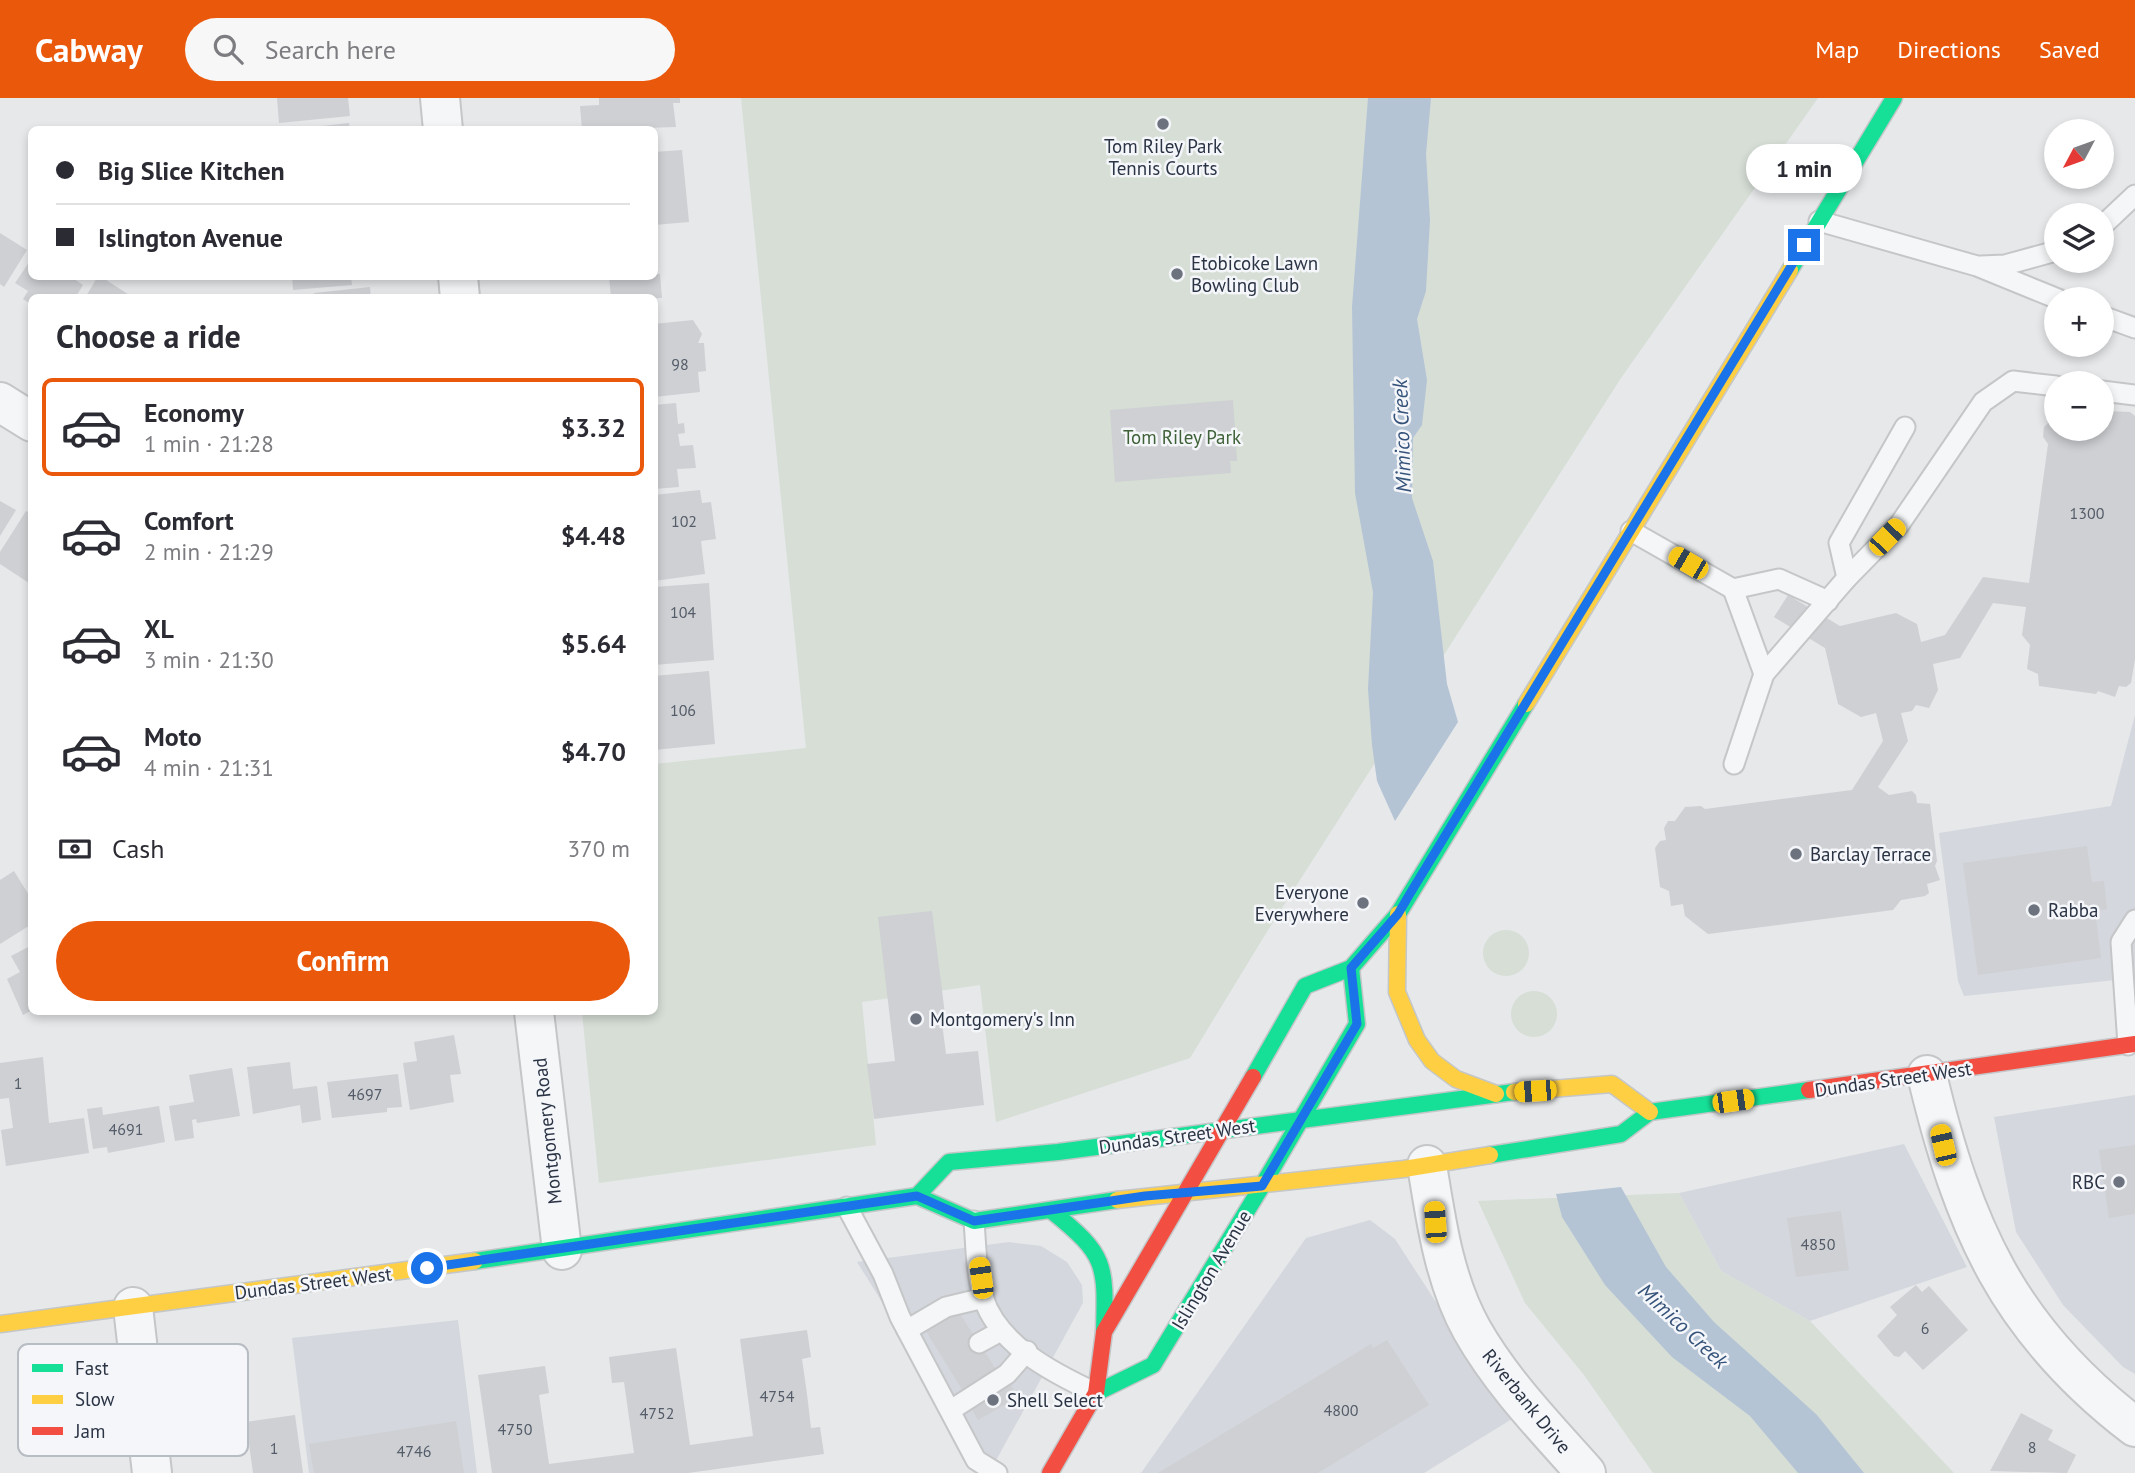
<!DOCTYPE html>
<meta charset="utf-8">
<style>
body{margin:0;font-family:"PT Sans",sans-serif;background:#f7f7f7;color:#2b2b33;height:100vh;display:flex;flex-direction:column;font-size:26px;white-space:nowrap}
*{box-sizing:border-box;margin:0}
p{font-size:23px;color:#7c7c81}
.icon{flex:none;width:38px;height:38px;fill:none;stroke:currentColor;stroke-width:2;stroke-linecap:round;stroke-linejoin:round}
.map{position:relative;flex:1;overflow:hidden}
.panel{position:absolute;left:28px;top:196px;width:630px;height:721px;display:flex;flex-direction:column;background:#fff;border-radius:10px;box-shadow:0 4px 10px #0003}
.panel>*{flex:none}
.banner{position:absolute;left:28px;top:28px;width:630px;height:154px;border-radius:10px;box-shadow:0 4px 10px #0003;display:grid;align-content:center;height:154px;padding:0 28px;background:#fff}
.needle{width:46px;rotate:229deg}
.controls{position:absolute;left:2044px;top:21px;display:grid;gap:14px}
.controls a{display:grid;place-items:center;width:70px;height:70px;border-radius:50%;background:#fff;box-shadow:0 4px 10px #0003;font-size:35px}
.end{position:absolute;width:32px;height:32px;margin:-16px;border:9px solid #1a73e8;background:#fff;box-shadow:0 0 0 4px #fff}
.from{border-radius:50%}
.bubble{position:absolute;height:49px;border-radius:24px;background:#fff;box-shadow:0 4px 10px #0003;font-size:23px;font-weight:600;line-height:49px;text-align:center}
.car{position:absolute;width:21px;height:42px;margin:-21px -10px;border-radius:9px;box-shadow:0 0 5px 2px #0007;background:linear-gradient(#f5c518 24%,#345 0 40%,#f5c518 0 76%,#345 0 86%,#f5c518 0)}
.banner b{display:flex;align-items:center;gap:24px;height:66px;font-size:26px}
.banner b+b{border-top:2px solid #e1e1e2}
.banner i{width:18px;height:18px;background:#2b2b33}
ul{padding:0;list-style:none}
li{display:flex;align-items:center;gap:21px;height:98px;margin:0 14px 10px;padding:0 14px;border:4px solid transparent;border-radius:10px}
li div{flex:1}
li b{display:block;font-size:26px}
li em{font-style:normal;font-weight:600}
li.active{border-color:#ea580c}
li>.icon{width:63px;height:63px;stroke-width:1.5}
h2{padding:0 28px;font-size:32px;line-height:84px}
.pay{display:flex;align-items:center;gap:18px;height:77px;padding:0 28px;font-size:26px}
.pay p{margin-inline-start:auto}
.cta{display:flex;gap:14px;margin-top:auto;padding:14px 28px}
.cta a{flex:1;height:80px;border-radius:42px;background:#ea580c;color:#fff;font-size:28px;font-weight:600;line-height:80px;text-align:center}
header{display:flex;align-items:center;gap:42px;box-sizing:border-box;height:98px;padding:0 35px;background:#ea580c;color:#fff}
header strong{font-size:33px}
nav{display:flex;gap:38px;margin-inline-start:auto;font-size:24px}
.search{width:490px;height:63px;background:#f7f7f7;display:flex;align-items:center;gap:18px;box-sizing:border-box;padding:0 24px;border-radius:38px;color:#7c7c81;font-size:26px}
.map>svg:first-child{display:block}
</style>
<header>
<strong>Cabway</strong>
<div class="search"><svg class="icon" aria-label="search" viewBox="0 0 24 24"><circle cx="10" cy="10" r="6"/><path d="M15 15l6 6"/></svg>Search here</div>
<nav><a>Map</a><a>Directions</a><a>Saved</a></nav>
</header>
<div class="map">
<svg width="2135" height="1375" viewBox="0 0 2135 1375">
<rect width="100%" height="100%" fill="#e6e8ea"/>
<g fill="#d4d7dd">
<path d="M2135,617V880L1964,898L1958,883L1939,735L2111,708Z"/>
<path d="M2135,997V1276L2123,1269L2063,1207L2016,1134L1994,1019Z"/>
<path d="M1904,1046L1967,1169L1810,1223L1721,1173L1679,1095Z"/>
<path d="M1370,1122L1395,1141L1512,1321L1424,1375H1141L1306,1140Z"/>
<path d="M1009,1144L1041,1148L1067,1164L1082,1187L1083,1205L989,1375L857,1164Z"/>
<path d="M458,1222L477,1375H309L292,1240Z"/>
</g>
<g fill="#d6ded6">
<path d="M741,0H1818L1621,280L1268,832L1190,960L996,1024L980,887L862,904L876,1047L599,1085L582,914H654L655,666L806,650Z"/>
<circle cx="1506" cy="855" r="23"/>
<circle cx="1534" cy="916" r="23"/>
<path d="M1679,1095L1721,1173L1810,1223L1954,1375H1653L1584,1277L1525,1205L1478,1103Z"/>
</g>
<g fill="#b4c4d5">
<path d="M1368,0H1431L1426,56L1430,122L1426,193L1417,221L1427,282L1422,327L1413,340L1412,400L1433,463L1447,586L1458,624L1395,723L1377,683L1372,647L1368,591L1373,494L1355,395L1352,209Z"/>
<path d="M1621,1089L1666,1169L1714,1224L1817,1317L1864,1375H1798L1750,1318L1672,1259L1605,1187L1562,1119L1556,1096Z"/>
</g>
<g fill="#ced0d3">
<path d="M277,0H348L350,18L279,25Z"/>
<path d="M599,0H680V5H673L676,29L582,32L580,8L599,7Z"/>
<path d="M349,25L350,32H304V30Z"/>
<path d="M682,52L689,124L654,127V54Z"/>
<path d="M0,135L27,152L4,189L0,186Z"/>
<path d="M32,160V178H70L83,187L75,200H32V207L23,201L28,193L15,185Z"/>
<path d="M660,176L662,200H611L609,178Z"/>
<path d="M98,178H100L134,200H85Z"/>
<path d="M292,178H351L352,187L293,192Z"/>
<path d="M370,189L371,200H315L314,195Z"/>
<path d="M693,222L702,236L698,245H704L706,273L698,274L700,294L654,299V226Z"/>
<path d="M1233,302L1237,363H1230L1231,375L1115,384L1110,312Z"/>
<path d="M676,305L678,326L684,325L685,335L678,336L680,348L693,347L696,370L677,371L679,389L654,391V307Z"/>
<path d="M2105,313L2130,314L2135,318V561L2131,585L2126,589L2119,588L2115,599L2098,593L2096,596L2039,588L2038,576L2027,571L2030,547L2022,537L2026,509L1993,505L1960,560L1933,566L1938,592L1929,610L1916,607L1912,613L1901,615L1908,643L1878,689L1889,697L1912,693L1916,697L1917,705L1930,706L1937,763L1935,768L1940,782L1927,786L1929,795L1925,798L1901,802L1893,812L1708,836L1685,818L1683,806L1671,808L1669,793L1660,789L1655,750L1660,743L1666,742L1664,730L1668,723H1675L1685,709L1701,708L1705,711L1852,692L1883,643L1876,615L1861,619L1838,606L1825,550L1774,519L1788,497L1840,528L1896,515L1917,526L1921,544L1945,537L1983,479L2029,485L2048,346L2043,339L2044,329L2049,324L2050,317L2056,315V331H2102V316Z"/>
<path d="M700,392L702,405L711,404L716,441L701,443L705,476L654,483V397Z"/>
<path d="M0,403L16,412L0,438Z"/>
<path d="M26,413L32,416V487L0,466V454Z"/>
<path d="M709,485L714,562L654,567V489Z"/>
<path d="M709,573L715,646L654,652V578Z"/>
<path d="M2087,748L2092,784L2104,783L2107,811L2095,813L2101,860L1978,877L1963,765Z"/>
<path d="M14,773L32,802V826L0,846V782Z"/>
<path d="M932,813L945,916L941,917L946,956L978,953L984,1007L874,1021L867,966L895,963L878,819Z"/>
<path d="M32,847V912L23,917L7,881L20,874L11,858Z"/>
<path d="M454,937L461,976L450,977L454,1004L410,1012L403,965L417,963L414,944Z"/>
<path d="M43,959L49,1025L84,1020L89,1055L6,1068L1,1032L13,1030L9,1000L0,1001V965Z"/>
<path d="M290,964L293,991L317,988L321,1022L302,1025L300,1007L253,1016L247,969Z"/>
<path d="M232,970L240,1018L197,1025L196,1021L192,1022L194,1040L175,1043L169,1008L194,1004L189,977Z"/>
<path d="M398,976L402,1009L387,1010V1014L332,1020L327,984Z"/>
<path d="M159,1008L165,1044L108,1055L107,1049L93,1051L87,1011L102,1009L103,1017Z"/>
<path d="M2135,1047V1116L2109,1120L2099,1052Z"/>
<path d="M1841,1113L1849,1172L1796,1179L1787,1120Z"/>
<path d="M1916,1187L1922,1194L1929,1188L1968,1232L1923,1272L1905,1253L1899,1259L1894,1258L1877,1238L1897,1217L1890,1209Z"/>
<path d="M956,1210L999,1276L965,1296L924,1230Z"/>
<path d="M807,1232L811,1259L802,1261L807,1296L811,1330L820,1329L824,1356L688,1375H492L478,1277L545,1268L549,1295L539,1297L549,1366L634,1355L624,1284L612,1285L609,1259L676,1250L690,1347L753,1338L740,1241Z"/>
<path d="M1387,1242L1429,1307L1318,1375H1158L1371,1246L1373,1250Z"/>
<path d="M1007,1281L1018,1299L978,1322L968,1304Z"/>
<path d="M2021,1315L2053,1332L2048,1342L2076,1357L2067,1375L1990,1373Z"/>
<path d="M295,1317L303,1375H253L246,1324Z"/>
<path d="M456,1323L464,1375H314L309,1346Z"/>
</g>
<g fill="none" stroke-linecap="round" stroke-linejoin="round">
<defs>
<g id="lane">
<path d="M1819,123L1977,168L2058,201"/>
<path d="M2102,128L2135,97"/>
<path d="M1981,168L2005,167L2056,153"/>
<path d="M2102,218L2135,230"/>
<path d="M2102,293L2135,297"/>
<path d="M1631,433L1733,491L1779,481L1828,503"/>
<path d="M1847,480L1839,445L1905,329"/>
<path d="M1733,491L1764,576"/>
<path d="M1734,666L1764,576L1847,480L1899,427L1983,304L2013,283L2056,288"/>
<path d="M2128,947L2121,844L2135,822"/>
<path d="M847,1109L883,1176L900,1219L976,1362L997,1375"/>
<path d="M974,1123C976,1148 976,1175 983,1199C998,1247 1053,1275 1096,1295"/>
<path d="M907,1232L946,1209L984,1200"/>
<path d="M979,1245L1001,1233"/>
<path d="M951,1312L1007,1276L1027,1253"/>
</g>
<g id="street">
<path d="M440,0L443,32"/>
<path d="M458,178L460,200"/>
<path d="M0,304L32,324"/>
<path d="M534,914L562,1152"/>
<path d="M1927,977C1963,1128 2008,1232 2135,1329"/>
<path d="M1427,1067C1436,1123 1444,1182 1472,1232C1502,1285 1546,1330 1586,1375"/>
<path d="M133,1209L152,1375"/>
</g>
<g id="fast">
<path d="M1790,172L1894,0"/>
<path d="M1253,979L1305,888L1351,870L1398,816L1526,606"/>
<path d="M1490,1057L1621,1036L1650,1014L1809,992"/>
<path d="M917,1098L949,1064L1058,1054L1514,994"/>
<path d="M1053,1114C1106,1157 1106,1166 1104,1233"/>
<path d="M475,1163L917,1098L974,1123L1117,1102"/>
<path d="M1096,1295L1153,1267L1262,1088L1357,926L1351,870"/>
</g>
<g id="slow">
<path d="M1526,606L1790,172"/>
<path d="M1398,816L1397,894L1417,942L1432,963L1456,981L1496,996"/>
<path d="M1514,994L1612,986L1650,1014"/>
<path d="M1117,1102L1404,1071L1490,1057"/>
<path d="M0,1226L475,1163"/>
</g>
<g id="jam">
<path d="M1809,992L2135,946"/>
<path d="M1050,1375L1096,1295L1104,1234L1253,979"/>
</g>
</defs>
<use href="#lane" stroke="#c4c6c8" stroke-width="23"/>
<use href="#street" stroke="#c4c6c8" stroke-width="42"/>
<use href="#fast" stroke="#c4c6c8" stroke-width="19"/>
<use href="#slow" stroke="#c4c6c8" stroke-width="19"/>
<use href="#jam" stroke="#c4c6c8" stroke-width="19"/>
<use href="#lane" stroke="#f5f6f7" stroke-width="19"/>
<use href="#street" stroke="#f5f6f7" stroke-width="38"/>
<use href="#fast" stroke="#16e098" stroke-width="16"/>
<use href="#slow" stroke="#ffcf43" stroke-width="16"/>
<use href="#jam" stroke="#f24e42" stroke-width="16"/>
</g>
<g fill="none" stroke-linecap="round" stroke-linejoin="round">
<path stroke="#1a73e8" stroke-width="9" d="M427,1170L917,1098L974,1123L1145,1098L1262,1088L1357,926L1351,870L1398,816L1411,794L1804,147"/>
</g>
<g fill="#6c737f" stroke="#f4f6f9" stroke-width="2.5">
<circle cx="1163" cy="26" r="7"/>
<circle cx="1177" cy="176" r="7"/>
<circle cx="1796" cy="756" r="7"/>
<circle cx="1363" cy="805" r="7"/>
<circle cx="2034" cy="812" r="7"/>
<circle cx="916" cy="921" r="7"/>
<circle cx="2119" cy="1084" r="7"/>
<circle cx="993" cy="1302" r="7"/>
</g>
<g text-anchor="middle" stroke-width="5" stroke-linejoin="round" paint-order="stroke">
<g font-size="16" fill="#545c69">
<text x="680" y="272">98</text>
<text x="2087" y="421">1300</text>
<text x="684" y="429">102</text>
<text x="683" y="520">104</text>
<text x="683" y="618">106</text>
<text x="18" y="991">1</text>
<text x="365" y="1002">4697</text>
<text x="126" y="1037">4691</text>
<text x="1818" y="1152">4850</text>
<text x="1925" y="1236">6</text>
<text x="777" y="1304">4754</text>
<text x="1341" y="1318">4800</text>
<text x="657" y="1321">4752</text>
<text x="515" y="1337">4750</text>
<text x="2032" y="1355">8</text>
<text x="274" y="1356">1</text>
<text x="414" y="1359">4746</text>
</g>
<g font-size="19" fill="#2b3445" stroke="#f4f6f9" text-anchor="start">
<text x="1163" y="55" text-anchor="middle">Tom Riley Park<tspan x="1163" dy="22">Tennis Courts</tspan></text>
<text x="1191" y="172">Etobicoke Lawn<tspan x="1191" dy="22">Bowling Club</tspan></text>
<text x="1810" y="763">Barclay Terrace</text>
<text x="1349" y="801" text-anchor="end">Everyone<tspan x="1349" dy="22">Everywhere</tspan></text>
<text x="2048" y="819">Rabba</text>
<text x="930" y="928">Montgomery's Inn</text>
<text x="2105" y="1091" text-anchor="end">RBC</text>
<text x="1007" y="1309">Shell Select</text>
</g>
<g font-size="19" fill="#3f6138" stroke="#f4f6f9">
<text x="1182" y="346">Tom Riley Park</text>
</g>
<g font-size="19" fill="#2b3445" stroke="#f4f6f9">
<text transform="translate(1893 981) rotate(-8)" y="7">Dundas Street West</text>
<text transform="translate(547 1033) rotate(-96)" y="7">Montgomery Road</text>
<text transform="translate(1177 1038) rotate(-8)" y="7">Dundas Street West</text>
<text transform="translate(1211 1172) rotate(-59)" y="7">Islington Avenue</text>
<text transform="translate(313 1185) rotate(-7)" y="7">Dundas Street West</text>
<text transform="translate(1527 1303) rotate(51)" y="7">Riverbank Drive</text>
</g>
<g font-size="21" font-style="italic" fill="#34527a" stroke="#f4f6f9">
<text transform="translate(1402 338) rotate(-92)" y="7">Mimico Creek</text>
<text transform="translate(1683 1228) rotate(43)" y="7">Mimico Creek</text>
</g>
</g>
<rect x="18" y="1246" width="230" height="112" rx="10" fill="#f4f6f9" stroke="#b8bcc3" stroke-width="2"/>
<rect x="32" y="1266" width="31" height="8" fill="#16e098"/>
<rect x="32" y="1297" width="31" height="9" fill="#ffcf43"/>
<rect x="32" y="1329" width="31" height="8" fill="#f24e42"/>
<g font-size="19" fill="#2b3445">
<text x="75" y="1277">Fast</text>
<text x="75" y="1308">Slow</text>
<text x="75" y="1340">Jam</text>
</g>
</svg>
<div class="controls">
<a><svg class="needle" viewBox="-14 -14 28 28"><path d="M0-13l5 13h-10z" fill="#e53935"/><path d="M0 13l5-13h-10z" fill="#7c7c81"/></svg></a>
<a><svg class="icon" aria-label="layers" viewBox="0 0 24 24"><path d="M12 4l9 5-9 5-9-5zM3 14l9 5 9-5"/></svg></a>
<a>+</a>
<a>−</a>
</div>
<i class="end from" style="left:427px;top:1170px"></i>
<i class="end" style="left:1804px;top:147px"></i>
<div class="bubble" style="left:1746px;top:46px;width:116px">1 min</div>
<i class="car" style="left:1887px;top:439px;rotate:44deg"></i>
<i class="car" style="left:1688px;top:465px;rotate:300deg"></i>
<i class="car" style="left:1535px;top:993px;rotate:266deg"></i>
<i class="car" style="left:1733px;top:1003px;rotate:82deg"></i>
<i class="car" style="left:1943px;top:1047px;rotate:347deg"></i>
<i class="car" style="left:1435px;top:1124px;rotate:356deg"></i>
<i class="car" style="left:981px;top:1180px;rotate:352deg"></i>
<div class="banner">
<b><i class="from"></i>Big Slice Kitchen</b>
<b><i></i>Islington Avenue</b>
</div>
<section class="panel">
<h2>Choose a ride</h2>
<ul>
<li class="active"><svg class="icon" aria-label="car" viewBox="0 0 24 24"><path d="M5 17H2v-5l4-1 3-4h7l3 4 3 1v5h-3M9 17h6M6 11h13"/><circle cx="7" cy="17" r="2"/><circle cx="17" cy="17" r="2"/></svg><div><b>Economy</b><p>1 min · 21:28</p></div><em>$3.32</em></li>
<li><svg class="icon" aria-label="car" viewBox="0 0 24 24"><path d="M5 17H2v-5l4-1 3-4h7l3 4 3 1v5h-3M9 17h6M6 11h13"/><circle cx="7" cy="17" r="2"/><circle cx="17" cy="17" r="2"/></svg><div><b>Comfort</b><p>2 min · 21:29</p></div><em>$4.48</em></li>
<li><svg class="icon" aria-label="car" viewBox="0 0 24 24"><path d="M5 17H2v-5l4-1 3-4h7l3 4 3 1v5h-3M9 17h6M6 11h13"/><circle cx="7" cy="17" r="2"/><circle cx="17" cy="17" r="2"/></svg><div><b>XL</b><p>3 min · 21:30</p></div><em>$5.64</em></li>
<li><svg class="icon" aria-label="car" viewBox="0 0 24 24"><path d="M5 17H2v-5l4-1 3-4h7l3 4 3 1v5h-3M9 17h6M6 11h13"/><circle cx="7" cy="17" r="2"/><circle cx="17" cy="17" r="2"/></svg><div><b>Moto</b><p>4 min · 21:31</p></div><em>$4.70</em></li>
</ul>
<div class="pay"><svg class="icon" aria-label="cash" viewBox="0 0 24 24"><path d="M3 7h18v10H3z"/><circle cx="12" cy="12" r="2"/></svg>Cash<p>370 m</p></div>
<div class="cta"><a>Confirm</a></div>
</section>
</div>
